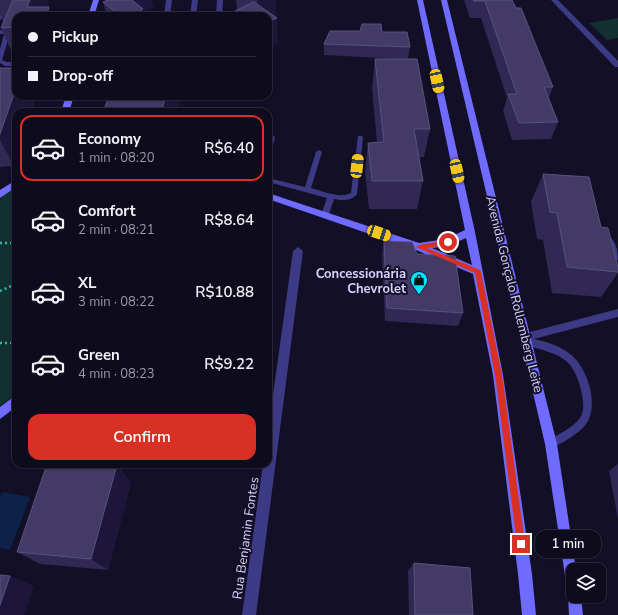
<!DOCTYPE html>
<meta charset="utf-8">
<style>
body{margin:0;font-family:"Nunito Sans",sans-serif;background:#171425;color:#f1f3f6;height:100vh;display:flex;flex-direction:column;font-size:15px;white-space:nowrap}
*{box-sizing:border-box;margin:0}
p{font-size:13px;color:#9b9ba3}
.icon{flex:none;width:22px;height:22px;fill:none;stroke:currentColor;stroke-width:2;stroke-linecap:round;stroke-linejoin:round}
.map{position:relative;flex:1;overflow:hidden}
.sheet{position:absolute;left:12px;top:108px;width:260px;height:360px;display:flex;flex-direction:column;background:#0e0b1c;border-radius:12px;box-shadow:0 1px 3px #0004,0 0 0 1px #2e2b3b}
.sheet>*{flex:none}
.guide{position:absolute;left:12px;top:12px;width:260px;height:88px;border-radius:12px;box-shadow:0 1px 3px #0004,0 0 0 1px #2e2b3b;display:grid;align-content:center;height:88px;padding:0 16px;background:#0e0b1c}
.fabs{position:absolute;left:566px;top:563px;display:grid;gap:8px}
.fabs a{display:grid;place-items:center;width:40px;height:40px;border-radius:8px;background:#0e0b1c;box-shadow:0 1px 3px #0004,0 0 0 1px #2e2b3b;font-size:20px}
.end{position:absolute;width:18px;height:18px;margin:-9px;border:5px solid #d93025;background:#fff;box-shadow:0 0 0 2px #fff}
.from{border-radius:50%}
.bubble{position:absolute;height:28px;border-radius:12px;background:#0e0b1c;box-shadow:0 1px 3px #0004,0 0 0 1px #2e2b3b;font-size:13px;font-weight:600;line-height:28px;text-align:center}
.car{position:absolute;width:12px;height:24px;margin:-12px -6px;border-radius:5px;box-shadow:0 0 3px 1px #0007;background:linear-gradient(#f5c518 24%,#345 0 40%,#f5c518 0 76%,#345 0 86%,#f5c518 0)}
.guide b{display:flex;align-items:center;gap:14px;height:38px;font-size:15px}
.guide b+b{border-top:1px solid #2e2b3b}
.guide i{width:10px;height:10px;background:#f1f3f6}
ul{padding:7px 0 0;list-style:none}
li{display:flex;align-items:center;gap:12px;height:66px;margin:0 8px 6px;padding:0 8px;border:2px solid transparent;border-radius:12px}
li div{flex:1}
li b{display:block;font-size:15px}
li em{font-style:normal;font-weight:600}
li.on{border-color:#d93025}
li>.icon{width:36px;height:36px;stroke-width:1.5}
.button{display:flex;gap:8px;margin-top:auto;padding:8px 16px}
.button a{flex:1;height:46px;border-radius:12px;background:#d93025;color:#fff;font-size:16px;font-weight:600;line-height:46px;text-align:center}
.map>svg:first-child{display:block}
</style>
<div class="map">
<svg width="618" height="615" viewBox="0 0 618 615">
<rect width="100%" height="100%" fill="#130f26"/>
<g fill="#12302f">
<path d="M618,18V38L607,40L589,23Z"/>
<path d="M16,187V394L0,406V200L5,192Z"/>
</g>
<path fill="#0c2248" d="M2,492L30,497L10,550L0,548V496Z"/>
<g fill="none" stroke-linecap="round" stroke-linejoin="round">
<g stroke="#2fb8b0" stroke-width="2.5" stroke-dasharray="2 3" stroke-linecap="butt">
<path d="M0,243H16"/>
<path d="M0,291L16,284"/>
<path d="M0,343H16"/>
</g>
<g fill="#3d3a85" fill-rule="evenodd">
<path d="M6,0H12L3,18L0,20V13Z"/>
<path d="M166,0H172L170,16H164Z"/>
<path d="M192,0H198L196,16H190Z"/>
<path d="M217,0H223L222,16H216Z"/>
<path d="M0,30L10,33L2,60L6,62H16V66H5L0,63V49L4,34H0Z"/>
<path d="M270,136H274L275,138L271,152L268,154V141Z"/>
<path d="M358,136H362L363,138L357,194C351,201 342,201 334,199L328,217H322L321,215L327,198L268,182V178L305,187L316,152L319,150L322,152L311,188C323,191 339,199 351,193Z"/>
<path d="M527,337C542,341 558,344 570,354C587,366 600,406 586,424C581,432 560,445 551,448L548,447L546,444L548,441C558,434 573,428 580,418C585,411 583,401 582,394C573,353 558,356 524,344L523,341L524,338Z"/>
</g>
<g fill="#3d3a85" fill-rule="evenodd">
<path d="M551,0H558L618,61V67H615Z"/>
<path d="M606,235C616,239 618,250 618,260L615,259L601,239Z"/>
<path d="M298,247L303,251L256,615H242L263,464H268V431L293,251Z"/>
<path d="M618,309V317L526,341L522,340L521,337L522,334L526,333Z"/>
</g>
<g fill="#6f6bff" fill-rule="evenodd">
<path d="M93,0H99L94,16H88Z"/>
<path d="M417,0H423L475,232L503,375L532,574L536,615H522L518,574L493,375L473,274L416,250L268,199V193L419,243L446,239L465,230ZM466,238L472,265L432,248L448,246Z"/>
<path d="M441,0H447L557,444L576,570H573V596H581L583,615H569L568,595L545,444Z"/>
<path d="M66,96H74L69,112H61Z"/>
<path d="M16,180V187L0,198V190Z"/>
<path d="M16,395V407L0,419V407Z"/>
</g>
</g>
<g fill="#312854">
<path d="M0,0H47L49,6L16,16V57H14L1,28L3,22L0,14Z"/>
<path d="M108,0H151L153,8L144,12V13L148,16H107L103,2Z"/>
<path d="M236,0H275L276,15L274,16L278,43L268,16H235V11L238,9H237Z"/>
<path d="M464,0H512L516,8L553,87L549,98L558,122L551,139L512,140L503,111L507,98L481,18H470Z"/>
<path d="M382,32L410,47L408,59L430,129L424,157H419L423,181L417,209H369L365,171L368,143H377L372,88L375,59H401L324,55V44Z"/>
<path d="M0,68L16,96H36V97L31,112H16L14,166L0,167Z"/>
<path d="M543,174L601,227L618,267V273L601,297L552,293L543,240L537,239L531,202Z"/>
<path d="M384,241L417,254L463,313L458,326L385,321L382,254Z"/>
<path d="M618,464V519L609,471Z"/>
<path d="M117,465L131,483L108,570L40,564L17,552Z"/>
<path d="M414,563L473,615H409L408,571Z"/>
</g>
<g fill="#1d163a">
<path d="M30,0H47L49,6L46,16L27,7Z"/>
<path d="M130,0H151L153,8L144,12L145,16Z"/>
<path d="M257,0H275L276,15L268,19L258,16Z"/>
<path d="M49,7L53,16H46Z"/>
<path d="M277,18L278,43L268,49V22Z"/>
<path d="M16,88V96H36V97L31,112H16V161L14,166L0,140V134Z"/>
<path d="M166,96H182L177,112H161Z"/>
<path d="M117,465L131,483L108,570L91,559Z"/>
<path d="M10,576L34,586L24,615H0V605Z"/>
</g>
<g fill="#433a66" stroke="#5a527e">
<path d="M13,0H30L27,7H49L46,16H16V27L1,28Z"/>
<path d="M108,0H132L143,9L140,10L148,16H121L103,2Z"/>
<path d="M473,0H512L516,8H521L553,87H544L558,122L519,123L508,94H517L485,1H474Z"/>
<path d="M254,2L277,18L268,22V16H242L235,11Z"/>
<path d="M362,24H381L382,32H407L410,47L324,44L330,31H360Z"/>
<path d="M375,59H417L430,129H414L423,181H372L368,143L384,142Z"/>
<path d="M0,68H16V88L0,134Z"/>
<path d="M109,96H166L161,112H103Z"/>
<path d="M543,174L589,177L601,227L608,228L618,267V272L567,267L557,213L550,212Z"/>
<path d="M384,241L412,242L417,254L455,256L463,313L387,308Z"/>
<path d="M47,464H100L117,465L91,559L17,552Z"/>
<path d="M414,563L470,568L473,615H415Z"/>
<path d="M0,575L10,576L0,605Z"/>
</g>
<path fill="#d93025" d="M448,240L451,242L450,244L427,248L480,270L481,272L502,375L525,544L524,546L521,548L518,546L517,544L495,375L475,273L416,247L419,245Z"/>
<defs>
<symbol id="shop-pin" viewBox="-11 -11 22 30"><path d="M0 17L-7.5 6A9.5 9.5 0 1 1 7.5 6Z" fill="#00e5ff" stroke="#130f26"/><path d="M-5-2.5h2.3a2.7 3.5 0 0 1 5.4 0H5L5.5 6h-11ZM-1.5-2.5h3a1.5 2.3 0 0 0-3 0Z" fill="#111"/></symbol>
</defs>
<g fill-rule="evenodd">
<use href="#shop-pin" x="409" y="270" width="20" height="27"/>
</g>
<g text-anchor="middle" stroke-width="4" stroke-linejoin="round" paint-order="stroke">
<g font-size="13" font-weight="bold" fill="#d9d4ff" stroke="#130f26" text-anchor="end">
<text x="406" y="278">Concessionária<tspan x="406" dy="15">Chevrolet</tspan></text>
</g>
<g font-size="13" fill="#d9d4ff" stroke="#130f26">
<text transform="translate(515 294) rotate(76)" y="5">Avenida Gonçalo Rollemberg Leite</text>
<text transform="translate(245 538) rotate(-82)" y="5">Rua Benjamin Fontes</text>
</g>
</g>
</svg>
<div class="fabs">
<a><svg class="icon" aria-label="layers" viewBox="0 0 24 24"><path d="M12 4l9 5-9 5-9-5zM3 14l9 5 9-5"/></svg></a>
</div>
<i class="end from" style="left:448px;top:242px"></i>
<i class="end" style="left:521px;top:544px"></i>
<div class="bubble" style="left:535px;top:530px;width:66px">1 min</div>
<i class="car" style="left:437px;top:81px;rotate:168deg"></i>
<i class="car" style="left:357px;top:166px;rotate:6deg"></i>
<i class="car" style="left:457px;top:171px;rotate:168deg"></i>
<i class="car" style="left:379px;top:233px;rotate:109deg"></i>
<div class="guide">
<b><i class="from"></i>Pickup</b>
<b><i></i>Drop-off</b>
</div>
<section class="sheet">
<ul>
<li class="on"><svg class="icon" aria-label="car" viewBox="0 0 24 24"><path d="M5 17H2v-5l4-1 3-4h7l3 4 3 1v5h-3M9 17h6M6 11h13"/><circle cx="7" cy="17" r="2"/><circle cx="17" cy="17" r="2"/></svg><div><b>Economy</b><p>1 min · 08:20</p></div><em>R$6.40</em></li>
<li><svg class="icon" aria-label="car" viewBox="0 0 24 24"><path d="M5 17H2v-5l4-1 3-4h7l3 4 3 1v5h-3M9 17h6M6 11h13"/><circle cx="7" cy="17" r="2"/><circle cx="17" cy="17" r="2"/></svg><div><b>Comfort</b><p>2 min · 08:21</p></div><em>R$8.64</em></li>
<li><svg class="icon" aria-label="car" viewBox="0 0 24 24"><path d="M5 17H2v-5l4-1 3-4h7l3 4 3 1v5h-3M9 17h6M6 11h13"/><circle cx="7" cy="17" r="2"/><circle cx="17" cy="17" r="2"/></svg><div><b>XL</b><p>3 min · 08:22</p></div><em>R$10.88</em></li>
<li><svg class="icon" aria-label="car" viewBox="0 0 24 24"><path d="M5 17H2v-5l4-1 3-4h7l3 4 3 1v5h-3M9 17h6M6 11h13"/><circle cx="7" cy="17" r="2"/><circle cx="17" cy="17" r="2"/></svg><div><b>Green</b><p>4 min · 08:23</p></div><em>R$9.22</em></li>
</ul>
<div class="button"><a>Confirm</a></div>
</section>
</div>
